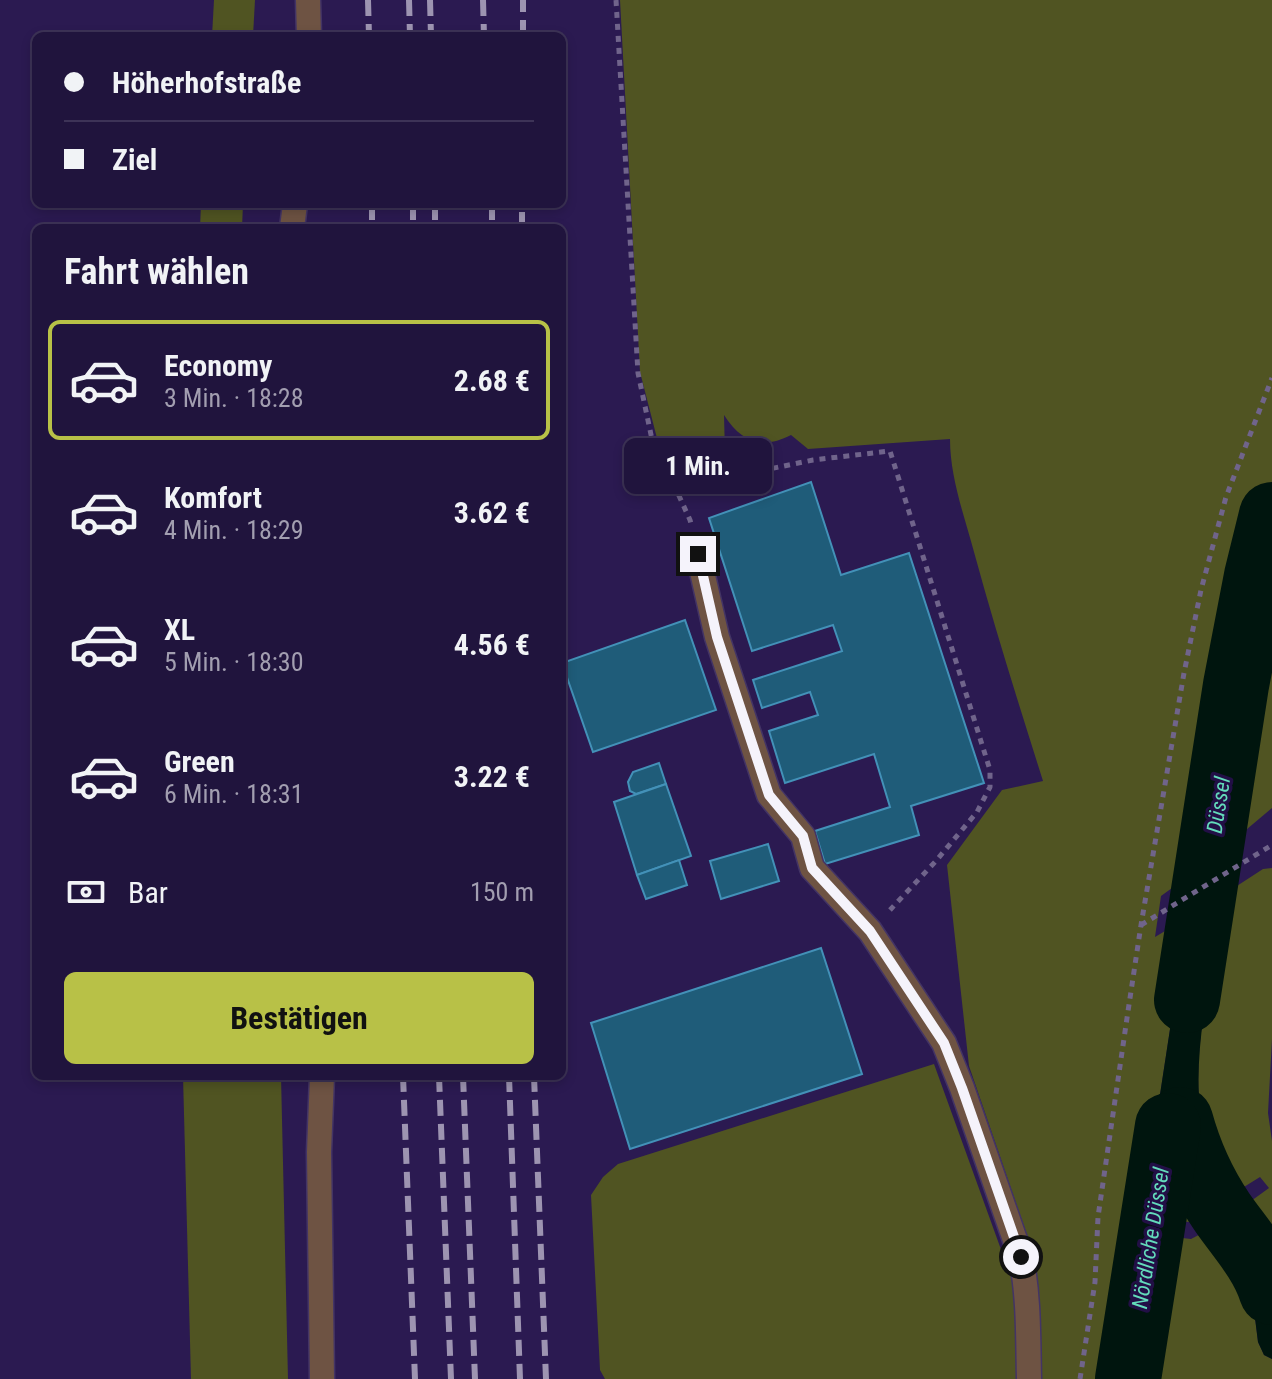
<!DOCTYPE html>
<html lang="de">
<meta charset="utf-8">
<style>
body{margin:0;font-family:"Roboto Condensed",sans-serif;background:#2d2148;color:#f1f3f6;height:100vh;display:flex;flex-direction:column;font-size:30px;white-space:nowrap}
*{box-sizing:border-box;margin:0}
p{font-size:26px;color:#a29eb0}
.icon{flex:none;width:44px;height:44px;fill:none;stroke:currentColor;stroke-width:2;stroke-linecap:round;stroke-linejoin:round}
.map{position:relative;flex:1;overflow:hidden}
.sheet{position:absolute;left:32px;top:224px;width:534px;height:856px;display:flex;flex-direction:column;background:#20143d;border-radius:12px;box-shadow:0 4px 12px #0003,0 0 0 2px #3d3357}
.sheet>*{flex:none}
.banner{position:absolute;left:32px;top:32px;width:534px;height:176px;border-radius:12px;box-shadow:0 4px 12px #0003,0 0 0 2px #3d3357;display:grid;align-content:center;height:176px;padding:0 32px;background:#20143d}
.end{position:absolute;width:36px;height:36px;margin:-18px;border:10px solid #f5f3fb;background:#111;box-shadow:0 0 0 4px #111}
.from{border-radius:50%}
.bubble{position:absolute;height:56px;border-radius:12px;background:#20143d;box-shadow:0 4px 12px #0003,0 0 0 2px #3d3357;font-size:26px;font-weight:700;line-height:56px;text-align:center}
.banner b{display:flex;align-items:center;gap:28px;height:76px;font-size:30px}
.banner b+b{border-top:2px solid #3d3357}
.banner i{width:20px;height:20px;background:#f1f3f6}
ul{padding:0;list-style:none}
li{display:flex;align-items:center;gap:24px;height:120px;margin:0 16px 12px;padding:0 16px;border:4px solid transparent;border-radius:12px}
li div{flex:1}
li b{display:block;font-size:30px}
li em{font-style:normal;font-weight:700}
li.on{border-color:#b8c147}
li>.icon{width:72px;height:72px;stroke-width:1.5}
h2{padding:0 32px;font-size:36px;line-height:96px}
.pay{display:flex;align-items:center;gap:20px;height:88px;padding:0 32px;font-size:30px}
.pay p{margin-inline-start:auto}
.action{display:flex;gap:16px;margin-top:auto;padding:16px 32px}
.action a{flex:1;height:92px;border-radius:12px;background:#b8c147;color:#111;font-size:32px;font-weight:700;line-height:92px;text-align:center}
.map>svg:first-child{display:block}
</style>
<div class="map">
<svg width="1272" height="1379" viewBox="0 0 1272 1379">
<rect width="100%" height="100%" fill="#2b1a51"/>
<g fill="#505422">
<path d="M214,0H255L253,36H212Z"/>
<path d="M620,0H1272V501L1263,526L1190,875L1161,896L1155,937L1187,918L1144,1200L1137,1213L1124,1211L1099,1379H605L600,1370L591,1195L603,1177L618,1164L934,1064L1016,1291L1032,1250L969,1066L947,865L1002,790L1043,781C1019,705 995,629 974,552C964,515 950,477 950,439L808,449L791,435C762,450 741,442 724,415L725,454L664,456L660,450L640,372Z"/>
<path d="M201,204H243L242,228H200Z"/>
<path d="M1272,587V808L1228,845Z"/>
<path d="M1272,868V1039L1268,1113L1272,1141V1260L1255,1236L1240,1209L1269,1188L1260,1177L1231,1195C1221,1178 1211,1159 1206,1139C1184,1067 1214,969 1223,895L1263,869Z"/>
<path d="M183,1076H281L288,1379H191Z"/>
<path d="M1178,1146L1203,1213L1188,1222L1167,1218L1175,1190Z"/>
<path d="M1214,1227L1245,1291L1248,1308L1255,1318L1258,1342L1264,1355L1272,1359V1379H1142L1165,1236L1191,1239Z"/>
</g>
<g fill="#00150e">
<path d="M1223,895C1214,968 1185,1068 1206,1139C1211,1159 1221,1178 1231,1195L1203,1213L1178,1148L1175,1190L1167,1218L1137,1213L1144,1199L1187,918Z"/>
<path d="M1240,1209L1255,1236L1272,1260V1359L1264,1355L1258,1342L1255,1318L1248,1308L1245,1291L1214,1227Z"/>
<path d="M1136,1231L1165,1236L1142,1379H1115C1124,1330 1129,1281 1136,1231Z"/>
</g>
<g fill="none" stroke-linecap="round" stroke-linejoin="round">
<g stroke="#00150e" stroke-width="66">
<path d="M1187,1000L1236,685L1257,576L1272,515"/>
<path d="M1180,1120C1189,1153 1203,1184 1222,1212C1240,1238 1262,1261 1272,1292"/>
<path d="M1128,1379L1168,1126"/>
</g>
</g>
<g fill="#1f5c79" stroke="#4391b8" stroke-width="2">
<path d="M811,482L841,575L909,553L984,783L911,806L919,835L825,864L815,831L890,807L874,754L785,783L769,731L818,715L810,692L762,708L753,680L842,651L833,625L752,651L709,518Z"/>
<path d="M685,620L716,710L593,752L562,663Z"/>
<path d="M659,763L666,784L636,794L630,791L628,782L633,772Z"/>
<path d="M666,784L691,856L637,875L614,802Z"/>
<path d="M768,844L779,881L721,899L710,861Z"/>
<path d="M679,860L687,885L646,899L637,875Z"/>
<path d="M821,948L862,1074L630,1149L591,1023Z"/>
</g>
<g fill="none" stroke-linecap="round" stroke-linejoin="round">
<defs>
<g id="minor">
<path d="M308,0L309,36"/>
<path d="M292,228L295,204"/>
<path d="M698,554L717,637L769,795L803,836L812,868L870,931L944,1043L962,1088L1021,1257C1029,1297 1028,1338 1029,1379"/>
<path d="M322,1076L319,1152L322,1379"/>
</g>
</defs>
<use href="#minor" stroke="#433465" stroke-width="27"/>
<g stroke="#70648b" stroke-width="5" stroke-dasharray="6 6" stroke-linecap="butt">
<path d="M616,0L638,373L654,449L659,460L666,467L690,520L692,527"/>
<path d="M666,467L675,466L706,474H745L813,460L890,451L990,770V787L977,812L935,862L890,910"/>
<path d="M1141,925L1272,845"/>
<path d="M1080,1379L1095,1282L1098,1217L1127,1018L1141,925L1184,673L1201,590L1226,497L1272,378"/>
</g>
<use href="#minor" stroke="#6e5343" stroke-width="24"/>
<g stroke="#9d94b1" stroke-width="6" stroke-dasharray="16 8" stroke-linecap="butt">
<path d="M368,0L369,36"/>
<path d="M409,0L410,36"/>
<path d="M430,0L431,36"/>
<path d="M483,0L484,36"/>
<path d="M523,36V0"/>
<path d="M372,204V228"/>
<path d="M413,204V228"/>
<path d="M435,204V228"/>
<path d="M492,204V228"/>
<path d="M522,228V204"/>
<path d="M403,1076L415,1379"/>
<path d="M439,1076L451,1379"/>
<path d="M463,1076L475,1379"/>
<path d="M509,1076L520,1379"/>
<path d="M534,1076L546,1379"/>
</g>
</g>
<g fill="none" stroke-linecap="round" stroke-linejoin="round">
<path stroke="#f5f3fb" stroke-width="10" d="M698,554L717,637L769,795L803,836L812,868L870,931L944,1043L962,1088L1021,1257"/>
</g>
<g text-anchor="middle" stroke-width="7" stroke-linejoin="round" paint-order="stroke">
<g font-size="22" font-style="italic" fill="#63dbbb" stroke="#220f46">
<text transform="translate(1218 805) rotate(-81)" y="8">Düssel</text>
<text transform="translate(1150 1238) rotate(-81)" y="8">Nördliche Düssel</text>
</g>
</g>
</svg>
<i class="end from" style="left:1021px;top:1257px"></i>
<i class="end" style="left:698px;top:554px"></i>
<div class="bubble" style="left:624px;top:438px;width:148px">1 Min.</div>
<div class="banner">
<b><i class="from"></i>Höherhofstraße</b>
<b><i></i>Ziel</b>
</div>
<section class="sheet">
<h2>Fahrt wählen</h2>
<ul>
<li class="on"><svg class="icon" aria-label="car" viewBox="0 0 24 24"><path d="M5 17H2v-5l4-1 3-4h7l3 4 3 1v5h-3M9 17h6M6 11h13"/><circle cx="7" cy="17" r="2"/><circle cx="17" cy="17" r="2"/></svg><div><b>Economy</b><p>3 Min. · 18:28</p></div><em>2.68 €</em></li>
<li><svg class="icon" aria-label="car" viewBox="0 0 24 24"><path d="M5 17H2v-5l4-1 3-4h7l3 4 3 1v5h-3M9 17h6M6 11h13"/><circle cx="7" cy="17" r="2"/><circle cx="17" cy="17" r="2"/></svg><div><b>Komfort</b><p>4 Min. · 18:29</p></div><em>3.62 €</em></li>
<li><svg class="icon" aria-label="car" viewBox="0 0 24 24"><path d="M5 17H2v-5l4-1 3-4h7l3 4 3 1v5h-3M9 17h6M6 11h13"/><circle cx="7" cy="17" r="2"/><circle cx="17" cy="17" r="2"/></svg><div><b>XL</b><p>5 Min. · 18:30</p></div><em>4.56 €</em></li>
<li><svg class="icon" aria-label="car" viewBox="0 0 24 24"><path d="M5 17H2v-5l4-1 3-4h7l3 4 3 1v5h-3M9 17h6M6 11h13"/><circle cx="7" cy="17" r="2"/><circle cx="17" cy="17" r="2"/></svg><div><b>Green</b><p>6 Min. · 18:31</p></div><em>3.22 €</em></li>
</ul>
<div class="pay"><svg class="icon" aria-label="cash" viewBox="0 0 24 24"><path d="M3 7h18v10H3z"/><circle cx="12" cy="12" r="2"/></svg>Bar<p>150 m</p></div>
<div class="action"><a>Bestätigen</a></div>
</section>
</div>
